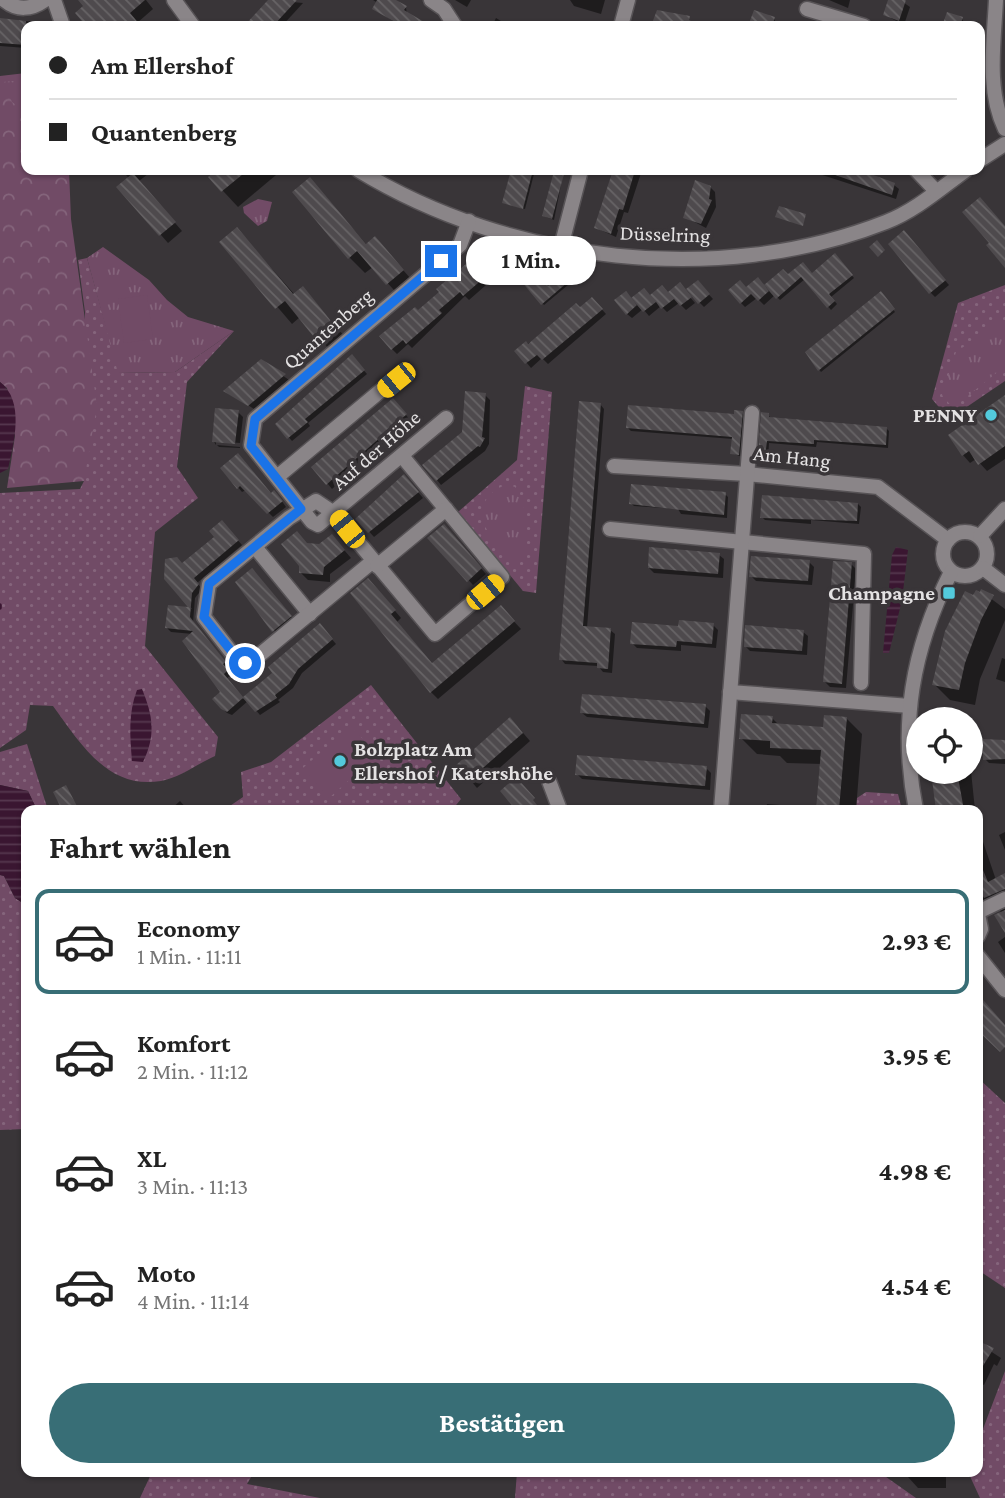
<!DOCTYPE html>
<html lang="de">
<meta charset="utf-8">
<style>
body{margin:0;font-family:"Crimson Pro",serif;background:#f2f2f2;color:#222;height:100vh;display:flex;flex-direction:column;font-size:26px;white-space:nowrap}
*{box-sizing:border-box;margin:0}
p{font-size:23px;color:#767676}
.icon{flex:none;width:38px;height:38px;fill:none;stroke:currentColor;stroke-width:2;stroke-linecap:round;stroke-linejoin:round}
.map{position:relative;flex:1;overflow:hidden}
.details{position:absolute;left:21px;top:805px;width:962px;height:672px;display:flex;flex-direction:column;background:#fff;border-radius:14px;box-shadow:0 2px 5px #0004}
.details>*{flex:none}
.top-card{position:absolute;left:21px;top:21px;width:964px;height:154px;border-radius:14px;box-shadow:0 2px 5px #0004;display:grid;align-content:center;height:154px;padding:0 28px;background:#fff}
.controls{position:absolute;left:906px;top:707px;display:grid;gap:14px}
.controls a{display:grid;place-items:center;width:77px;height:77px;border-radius:50%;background:#fff;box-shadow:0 2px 5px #0004;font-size:35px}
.end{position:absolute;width:32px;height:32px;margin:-16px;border:9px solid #1a73e8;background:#fff;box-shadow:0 0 0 4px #fff}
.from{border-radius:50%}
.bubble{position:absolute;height:49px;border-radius:24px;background:#fff;box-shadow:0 2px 5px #0004;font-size:23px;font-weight:700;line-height:49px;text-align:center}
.car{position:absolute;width:21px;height:42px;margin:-21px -10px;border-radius:9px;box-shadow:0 0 5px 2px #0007;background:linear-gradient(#f5c518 24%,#345 0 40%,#f5c518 0 76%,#345 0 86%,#f5c518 0)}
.top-card b{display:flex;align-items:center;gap:24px;height:66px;font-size:26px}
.top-card b+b{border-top:2px solid #e0e0e0}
.top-card i{width:18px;height:18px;background:#222}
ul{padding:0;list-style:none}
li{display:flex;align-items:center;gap:21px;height:105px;margin:0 14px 10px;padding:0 14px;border:4px solid transparent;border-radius:14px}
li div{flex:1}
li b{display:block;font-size:26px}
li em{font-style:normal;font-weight:700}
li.current{border-color:#386e76}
li>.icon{width:63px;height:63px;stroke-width:1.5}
h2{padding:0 28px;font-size:32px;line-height:84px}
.button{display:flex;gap:14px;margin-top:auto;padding:14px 28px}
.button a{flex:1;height:80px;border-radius:42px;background:#386e76;color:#fff;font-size:28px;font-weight:700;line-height:80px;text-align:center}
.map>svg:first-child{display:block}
</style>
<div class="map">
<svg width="1005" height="1498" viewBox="0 0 1005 1498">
<defs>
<pattern id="grass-dots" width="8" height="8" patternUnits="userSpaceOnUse" patternTransform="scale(1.75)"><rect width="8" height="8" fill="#714b66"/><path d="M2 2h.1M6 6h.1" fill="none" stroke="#85657c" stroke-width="1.8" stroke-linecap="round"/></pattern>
<pattern id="forest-crowns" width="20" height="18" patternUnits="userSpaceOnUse" patternTransform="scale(1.75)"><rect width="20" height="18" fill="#714b66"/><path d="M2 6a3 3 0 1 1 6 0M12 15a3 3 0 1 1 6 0" fill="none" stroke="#85657c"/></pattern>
<pattern id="park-tufts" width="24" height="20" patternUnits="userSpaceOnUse" patternTransform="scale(1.75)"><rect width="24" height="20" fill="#714b66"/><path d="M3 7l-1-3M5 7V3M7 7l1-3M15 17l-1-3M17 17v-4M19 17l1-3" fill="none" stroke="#85657c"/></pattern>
<pattern id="water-rules" width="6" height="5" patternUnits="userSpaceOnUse" patternTransform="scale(1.75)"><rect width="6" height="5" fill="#3a1631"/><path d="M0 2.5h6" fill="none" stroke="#56384f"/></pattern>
<pattern id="building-back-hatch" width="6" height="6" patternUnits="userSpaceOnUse" patternTransform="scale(1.75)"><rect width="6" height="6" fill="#4e4a4d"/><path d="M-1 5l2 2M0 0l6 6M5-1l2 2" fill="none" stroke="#676466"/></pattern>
</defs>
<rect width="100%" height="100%" fill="#393538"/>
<g fill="url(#grass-dots)">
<path d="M87,258L119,373L175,372L234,331L187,382L177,467L198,498L155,532L145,646L218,737L215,756C199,763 179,778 161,781C108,790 80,743 53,706L30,705L26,730L0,748V493L80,489L84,481L85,312L78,260Z"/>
<path d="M1005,285V381L949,419L932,399L958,303Z"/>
<path d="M525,386L552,392L536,593L523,591L458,512L517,460Z"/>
<path d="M371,685L461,799L452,810H224L243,797L241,772L271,762Z"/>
<path d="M27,744L48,810H37L28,791L0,785V752Z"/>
<path d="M866,792L898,794L902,810H856L857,798Z"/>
<path d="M0,875L4,876L15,898L26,905V1129L0,1130Z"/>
<path d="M978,1078L1005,1103V1288L978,1270Z"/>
<path d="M1005,1371V1498H980L968,1472H978V1442Z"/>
<path d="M152,1472H254L247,1484L320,1498H140Z"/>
<path d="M517,1472H879L916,1498H515Z"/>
</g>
<path fill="url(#forest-crowns)" d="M26,73V170H69L71,219L97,406L84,481L7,488L15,436L7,388L0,382V76Z"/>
<g fill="url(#park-tufts)">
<path d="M26,80V112L12,102L3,82Z"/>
<path d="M258,199L272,202L267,221L258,226L244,213L243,207Z"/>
<path d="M103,247L149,280L167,300L188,317L234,331L175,372L118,373L87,258Z"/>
<path d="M1002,320L1005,321V366L953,408L942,395L956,352Z"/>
<path d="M507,484L515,487C528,508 532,544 518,565L512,564C489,538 461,504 507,484Z"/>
</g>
<g fill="#714b66">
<path d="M147,295L153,339L124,343L118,299Z"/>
<path d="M351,726L377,755L329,798L303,768Z"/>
</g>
<g fill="url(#water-rules)">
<path d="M0,382C25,401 14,443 8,469L0,473Z"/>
<path d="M896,547L908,550L902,600L889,653H883L892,555Z"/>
<path d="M142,689C153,716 156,735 143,762L132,761C130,737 128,713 137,690Z"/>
<path d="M0,785L28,791L37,810H26V905L15,898L4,876L0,875Z"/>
</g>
<g fill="#0007">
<path d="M80,0H146L153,9L137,23L140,26H88L78,13L86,7Z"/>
<path d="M271,0L303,3L282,26H247Z"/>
<path d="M373,0H392L406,8L407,14L428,26H397L398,24L374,9L378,3Z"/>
<path d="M455,0H471L467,7Z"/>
<path d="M570,0H605L601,14L574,6Z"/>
<path d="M829,0H850L848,8Z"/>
<path d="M890,0H900L910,7L904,25L885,15Z"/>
<path d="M755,12L774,19L778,26H750Z"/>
<path d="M948,14L962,19L966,26H943Z"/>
<path d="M496,18L509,26H492Z"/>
<path d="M0,20L45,22L49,26H26V48L0,46Z"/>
<path d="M121,170H145L148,174L139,181L182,231L168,243L119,187L129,178Z"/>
<path d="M219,170H282L238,207L210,177Z"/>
<path d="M513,170L534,174L525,209L504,203Z"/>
<path d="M614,170H642L628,213L624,212L616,237L596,228Z"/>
<path d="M807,170H848L894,185L899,189L896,199Z"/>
<path d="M563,175L554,220L546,217L544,215Z"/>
<path d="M310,179L367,245L375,238L418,287L403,300L373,267L365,273L349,257Z"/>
<path d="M710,187L715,192L716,207L706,228L685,217Z"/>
<path d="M237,229L295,295L303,289L346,338L330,350L300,317L292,324L222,242Z"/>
<path d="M908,237L949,285L935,297L931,293Z"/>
<path d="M835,256L854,278L831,297L837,304L831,310L805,279L780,300L775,295L764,305L757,298L745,307L741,303L746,289L765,287L788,276L812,275Z"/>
<path d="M492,258L502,271L469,300L465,296L412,348L408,344L397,354L392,349L418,312L475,264Z"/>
<path d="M518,275L548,288L561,277L568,285L544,305Z"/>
<path d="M702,287L713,299L704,307L697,300Z"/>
<path d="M683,289L695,303L686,310L679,303L667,312L661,306L649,316L643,309L632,318L627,314L632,300Z"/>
<path d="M881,293L895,312L821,372L807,353Z"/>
<path d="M597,304L606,314L548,364L542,358L531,368L517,351L580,309Z"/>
<path d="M352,357L367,374L308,423L310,426L292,441L277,424Z"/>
<path d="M262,361L289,380L254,409L226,391Z"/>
<path d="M485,395L490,400L489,444L485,451L441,485L425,465L463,432Z"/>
<path d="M1005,398V459L987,471L976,459L970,463L963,455Z"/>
<path d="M600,404L604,409L587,628L610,630L615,634L612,673L603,672L598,666L565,664L561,659Z"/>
<path d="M398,405L410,420L332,489L314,467Z"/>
<path d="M238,412L243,417L240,443L216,441V445L214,442Z"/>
<path d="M742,413L745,416L742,457L732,453L733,439L631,431L628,428Z"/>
<path d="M768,415L771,418L886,428L889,431L888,448L817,442L816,447L769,443L768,459H763L760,456Z"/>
<path d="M217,445L240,447V448L219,447Z"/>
<path d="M222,468L279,497L286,507L273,517L246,490L242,492Z"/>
<path d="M409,481L423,498L374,537L358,519Z"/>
<path d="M725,494L728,497L727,518L681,514L678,509L634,506L631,503Z"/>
<path d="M858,504L861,507L859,524L811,520V524L765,520L762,517Z"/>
<path d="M222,522L242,545L197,583L202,589L195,598L193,623L229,666L226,669L231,675L226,679L243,699L324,630L336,644L302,673L293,688L278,700L280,702L260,715L248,701L232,715L227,713L222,708V693L193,634L171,632L167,628L169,607L192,609L165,578L216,537Z"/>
<path d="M449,531L486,574L473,585L430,538Z"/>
<path d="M339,544L351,558L330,574V582L308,580L301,573L308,545Z"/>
<path d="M719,555L724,559L723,578L654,573L649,568Z"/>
<path d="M809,562L814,567L812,585L756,581L751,576Z"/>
<path d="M851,564L856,569L846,688L830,687L825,682Z"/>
<path d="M256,575L295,621L278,635L237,583Z"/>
<path d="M375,587L401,618L397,622L432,665L508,615L521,629L438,699L431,692Z"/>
<path d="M982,592L1005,609V620L980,679L975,705L950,700L934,684L974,597Z"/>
<path d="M713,625L718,630L716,648L681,645V651L637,648L632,643L680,628Z"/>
<path d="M803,632L808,636L807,655L750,651L745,646Z"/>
<path d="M1002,658L1005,659V682L996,679Z"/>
<path d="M705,706L710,711L708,728L587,717L582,713Z"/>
<path d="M772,718L779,725L824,729L846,718L862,734L856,810H735V807L766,810L767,804L818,808L822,764L787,763L780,756L757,754L741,738Z"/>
<path d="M518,727L530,741L477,788L458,766Z"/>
<path d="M1005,742V764L989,763L985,759Z"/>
<path d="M706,768L711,773L710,790L582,779L577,774Z"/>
<path d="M971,771L975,810H938L932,772Z"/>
<path d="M180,801L188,810H170Z"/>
<path d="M978,827L996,880L1005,875V929L1002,913L990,901H978Z"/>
<path d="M1005,832V850L999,835Z"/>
<path d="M1005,937V953L998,942Z"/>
<path d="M978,1343L1001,1358L997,1366L994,1364L984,1385L978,1382Z"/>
<path d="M908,1472H946V1488H918L908,1477Z"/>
</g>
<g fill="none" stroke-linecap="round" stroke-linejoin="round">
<path stroke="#3a1631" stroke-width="3.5" d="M0,605V608"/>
</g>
<g fill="url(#building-back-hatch)">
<path d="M78,0H145L130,13L141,26H86L75,13L83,6Z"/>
<path d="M268,0H297L273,26H244Z"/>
<path d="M377,0H396L407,6L404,10L431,26H402L372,9Z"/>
<path d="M888,0H906L899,21L883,15Z"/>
<path d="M657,10L690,16L689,20L700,26H651Z"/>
<path d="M754,10L775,17L772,26H748Z"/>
<path d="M947,12L963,17L960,26H942Z"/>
<path d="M0,18L26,21V45L0,43Z"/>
<path d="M217,170H248L221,192L208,177Z"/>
<path d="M511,170H533L523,209L502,203Z"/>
<path d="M613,170H631L630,173L634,174L623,210L619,209L611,234L594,228Z"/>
<path d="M821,170H860L895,183L892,195Z"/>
<path d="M554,171L564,174L552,219L542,216Z"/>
<path d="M133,173L176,222L159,236L116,187Z"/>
<path d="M310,177L366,244L375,236L404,270L386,285L357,251L348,259L292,192Z"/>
<path d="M695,180L711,186L709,199L712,200L701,224L683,218Z"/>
<path d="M980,197L1005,226V268L986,245L989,243L962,212Z"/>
<path d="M779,206L806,214L803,226L775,217Z"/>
<path d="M237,227L293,294L303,286L331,321L313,336L285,301L275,309L219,242Z"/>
<path d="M904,230L946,280L929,294L888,244Z"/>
<path d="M877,240L885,250L878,257L869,247Z"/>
<path d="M487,251L499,265L463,296L460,292L439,310L442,313L406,344L403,340L391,350L379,336L415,307L418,310L439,292L436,289L472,259L475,262Z"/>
<path d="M835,253L853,275L829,294L835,301L827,308L801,277L776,299L764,285L783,269L788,274L803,262L812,273Z"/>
<path d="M529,264L548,286L561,274L568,282L541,305L516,275Z"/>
<path d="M758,277L769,291L758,301L751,294L740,304L728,290L740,280L746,287Z"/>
<path d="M698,280L710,294L698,304L686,289Z"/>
<path d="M680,282L692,297L680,306L674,299L661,309L656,302L643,312L631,298L644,288L650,295L662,285L668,292Z"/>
<path d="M626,291L637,305L626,315L614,300Z"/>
<path d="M881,291L895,309L818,371L805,352Z"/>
<path d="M592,297L603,309L542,360L537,355L525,364L514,351L526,341L528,344L576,303L580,307Z"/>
<path d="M352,354L365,370L305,419L308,422L287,439L275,424Z"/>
<path d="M261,359L286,374L248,406L223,391Z"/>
<path d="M465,391L486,393L482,437L485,438L480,447L478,446L436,481L422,465L462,432Z"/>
<path d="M1005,395V446L978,465L969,451L962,456L948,435Z"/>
<path d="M393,398L407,414L326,485L311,467Z"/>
<path d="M579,401L601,403L583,626L611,628L608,669L597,668V663L559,660Z"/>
<path d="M628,405L734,414V410L743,411L739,455L730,454L732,437L626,428Z"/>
<path d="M215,408L239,410L235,444L212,442Z"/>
<path d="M761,412L769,413V417L887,427L886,445L814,440V444L767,441L765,457L758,456Z"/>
<path d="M238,453L271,493L274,490L283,501L267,514L240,486L237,489L220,468Z"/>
<path d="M404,474L419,492L368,533L355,519Z"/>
<path d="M631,484L726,492L724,515L629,504Z"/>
<path d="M762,495L858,503L857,521L760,518Z"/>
<path d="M222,520L239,540L194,578L199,584L192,593L190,617L226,662L223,664L228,670L224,674L243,697L272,673L268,667L320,623L333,639L298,669L289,684L275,695L277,698L255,712L243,698L227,712L221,709L212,699L220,692L182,641L193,631L165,628L168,605L188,607L164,579L165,559L177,557L182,563L214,537L209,531Z"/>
<path d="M444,524L482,568L467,582L427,538Z"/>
<path d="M297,531L307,543L319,544L332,534L345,550L324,567L323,575L299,573V566L281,544Z"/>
<path d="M649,547L720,553L718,574L648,568Z"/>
<path d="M751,556L810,560L808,581L749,577Z"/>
<path d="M833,561L852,562L842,684L823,682Z"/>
<path d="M252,568L292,616L272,632L235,582Z"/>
<path d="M368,578L396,610L391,614L432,663L501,605L515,621L430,693L350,593Z"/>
<path d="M981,589L994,595L981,620L965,663L959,690L932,685L945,631L965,591L973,595L976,590L980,592Z"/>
<path d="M679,620L714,623L712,644L677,641L676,647L630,644L632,622L678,626Z"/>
<path d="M745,625L804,630L802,651L744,647Z"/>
<path d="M582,694L706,704L704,724L580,713Z"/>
<path d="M741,714L773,716L772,723L823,727L824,715L847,717L839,810H816L821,750L770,748V741L739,739Z"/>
<path d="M510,717L523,733L468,781L455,766Z"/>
<path d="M983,739L1005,740V759L983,760Z"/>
<path d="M577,755L707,766L705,786L575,775Z"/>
<path d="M931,772H957L964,810H936Z"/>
<path d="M516,777L535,798L533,800L541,810H516L500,791Z"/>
<path d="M66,785L79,810H62L53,792Z"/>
<path d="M978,858L988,882L1005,873V889L984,898L978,887Z"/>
<path d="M1005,910V933L994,915Z"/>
<path d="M978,994L1005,1025V1047L1000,1052L978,1031Z"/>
<path d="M978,1341L994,1348L978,1374Z"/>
</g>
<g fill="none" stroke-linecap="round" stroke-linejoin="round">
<defs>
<g id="minor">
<path d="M4,0C17,11 31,10 45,0"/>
<path d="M54,0L63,26"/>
<path d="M174,0L193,26"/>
<path d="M431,0L444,9L455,26"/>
<path d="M996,0C994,42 986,89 1005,129"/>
<path d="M807,9L864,26"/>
<path d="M621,26L628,0"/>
<path d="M980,160L1005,144"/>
<path d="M358,170C511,263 718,288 886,222C915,211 941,188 966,170"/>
<path d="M916,170L936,191"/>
<path d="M561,247L581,170"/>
<path d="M446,418L318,525L312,522L251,445L255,419L460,245L469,221"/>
<path d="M614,466L747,474L878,487L948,540"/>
<path d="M277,477L403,372"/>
<path d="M610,529L864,554L861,683"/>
<circle cx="965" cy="554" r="22"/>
<path d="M980,536L1005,509"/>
<path d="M255,547L310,614"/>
<path d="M373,561L251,662L245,663L235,657L204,617L209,584L289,518L316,501L334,513L435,634L502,577L402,456"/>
<path d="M377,566L446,509"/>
<path d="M983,568L1005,585"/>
<path d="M730,692L910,706"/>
<path d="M549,781L560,810"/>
<path d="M721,810L752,413"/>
<path d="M916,810C899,724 912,650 951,572"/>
<path d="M978,912L1005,899"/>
<path d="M978,914L981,929L978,936"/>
<path d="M978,956L1005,990"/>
</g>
</defs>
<use href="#minor" stroke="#575356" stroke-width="17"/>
<use href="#minor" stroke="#8a8588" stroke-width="14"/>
</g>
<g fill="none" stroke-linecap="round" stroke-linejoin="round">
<path stroke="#1a73e8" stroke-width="9" d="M245,663L236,657L204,617L209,584L301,509L251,446L255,419L441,261"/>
</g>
<g fill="#53cadc" stroke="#393538" stroke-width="2.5">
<circle cx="991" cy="415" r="7"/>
<rect x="942" y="586" width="14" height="14" rx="3.5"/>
<circle cx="340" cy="761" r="7"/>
</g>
<g text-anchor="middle" stroke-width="7" stroke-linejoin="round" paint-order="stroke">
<g font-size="21" fill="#e4e2e3" stroke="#393538">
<text transform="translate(665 234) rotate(2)" y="7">Düsselring</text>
<text transform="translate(328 329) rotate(-41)" y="7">Quantenberg</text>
<text transform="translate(376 450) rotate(-41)" y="7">Auf der Höhe</text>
<text transform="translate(792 457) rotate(6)" y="7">Am Hang</text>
</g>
<g font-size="21" font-weight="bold" fill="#e4e2e3" stroke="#393538" text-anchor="end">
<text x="977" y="422">PENNY</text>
<text x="935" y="600">Champagne</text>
<text x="354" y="756" text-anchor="start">Bolzplatz Am<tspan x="354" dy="24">Ellershof / Katershöhe</tspan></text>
</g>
</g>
</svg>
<div class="controls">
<a><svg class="icon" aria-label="locate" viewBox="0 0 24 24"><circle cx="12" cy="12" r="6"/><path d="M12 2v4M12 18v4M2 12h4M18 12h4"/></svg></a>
</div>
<i class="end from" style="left:245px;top:663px"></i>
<i class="end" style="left:441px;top:261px"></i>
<div class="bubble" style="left:466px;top:236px;width:130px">1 Min.</div>
<i class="car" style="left:396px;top:380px;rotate:231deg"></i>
<i class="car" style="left:347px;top:529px;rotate:321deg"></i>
<i class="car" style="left:485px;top:592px;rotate:50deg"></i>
<div class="top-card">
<b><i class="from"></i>Am Ellershof</b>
<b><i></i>Quantenberg</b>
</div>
<section class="details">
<h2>Fahrt wählen</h2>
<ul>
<li class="current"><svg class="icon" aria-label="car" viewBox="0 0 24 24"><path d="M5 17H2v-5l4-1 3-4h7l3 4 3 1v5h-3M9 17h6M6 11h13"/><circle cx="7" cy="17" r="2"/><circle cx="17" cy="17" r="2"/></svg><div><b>Economy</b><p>1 Min. · 11:11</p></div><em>2.93 €</em></li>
<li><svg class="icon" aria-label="car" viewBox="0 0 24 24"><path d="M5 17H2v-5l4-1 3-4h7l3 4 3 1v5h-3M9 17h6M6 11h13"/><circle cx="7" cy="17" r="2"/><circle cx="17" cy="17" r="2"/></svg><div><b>Komfort</b><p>2 Min. · 11:12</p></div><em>3.95 €</em></li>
<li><svg class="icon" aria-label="car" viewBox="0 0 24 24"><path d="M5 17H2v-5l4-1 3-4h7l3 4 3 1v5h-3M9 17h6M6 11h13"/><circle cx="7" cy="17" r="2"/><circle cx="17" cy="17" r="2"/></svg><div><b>XL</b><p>3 Min. · 11:13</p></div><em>4.98 €</em></li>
<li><svg class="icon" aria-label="car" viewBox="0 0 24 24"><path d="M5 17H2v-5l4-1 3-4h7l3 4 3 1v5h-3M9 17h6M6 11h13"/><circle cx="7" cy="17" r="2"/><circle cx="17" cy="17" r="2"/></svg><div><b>Moto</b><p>4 Min. · 11:14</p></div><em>4.54 €</em></li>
</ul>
<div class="button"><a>Bestätigen</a></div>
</section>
</div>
